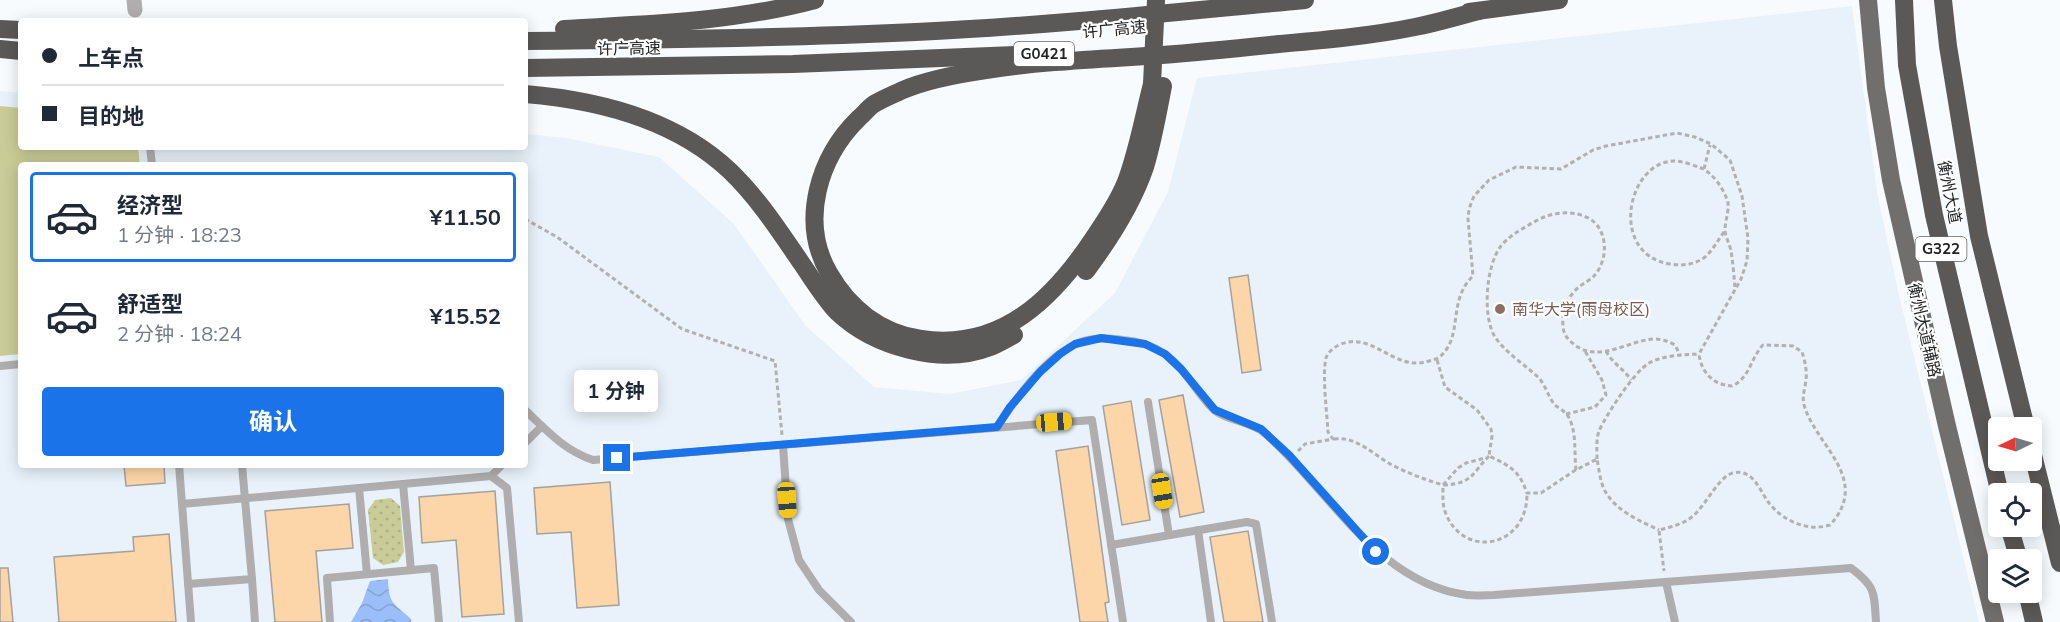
<!DOCTYPE html>
<html lang="zh">
<meta charset="utf-8">
<style>
body{margin:0;font-family:Mulish,"Noto Sans SC",sans-serif;background:#f2f2f3;color:#1f2937;height:100vh;display:flex;flex-direction:column;font-size:22px;white-space:nowrap}
*{box-sizing:border-box;margin:0}
p{font-size:20px;color:#747a83}
.icon{flex:none;width:33px;height:33px;fill:none;stroke:currentColor;stroke-width:2;stroke-linecap:round;stroke-linejoin:round}
.map{position:relative;flex:1;overflow:hidden}
.sheet{position:absolute;left:18px;top:162px;width:510px;height:306px;display:flex;flex-direction:column;background:#fff;border-radius:6px;box-shadow:0 3px 15px #0003}
.sheet>*{flex:none}
.hud{position:absolute;left:18px;top:18px;width:510px;height:132px;border-radius:6px;box-shadow:0 3px 15px #0003;display:grid;align-content:center;height:132px;padding:0 24px;background:#fff}
.needle{width:39px;rotate:265deg}
.fabs{position:absolute;left:1988px;top:417px;display:grid;gap:12px}
.fabs a{display:grid;place-items:center;width:54px;height:54px;border-radius:6px;background:#fff;box-shadow:0 3px 15px #0003;font-size:30px}
.end{position:absolute;width:27px;height:27px;margin:-14px;border:8px solid #1a73e8;background:#fff;box-shadow:0 0 0 3px #fff}
.from{border-radius:50%}
.bubble{position:absolute;height:42px;border-radius:6px;background:#fff;box-shadow:0 3px 15px #0003;font-size:20px;font-weight:700;line-height:42px;text-align:center}
.car{position:absolute;width:18px;height:36px;margin:-18px -9px;border-radius:8px;box-shadow:0 0 4px 2px #0007;background:linear-gradient(#f5c518 24%,#345 0 40%,#f5c518 0 76%,#345 0 86%,#f5c518 0)}
.hud b{display:flex;align-items:center;gap:21px;height:57px;font-size:22px}
.hud b+b{border-top:2px solid #e0e1e3}
.hud i{width:15px;height:15px;background:#1f2937}
ul{padding:10px 0 0;list-style:none}
li{display:flex;align-items:center;gap:18px;height:90px;margin:0 12px 9px;padding:0 12px;border:3px solid transparent;border-radius:6px}
li div{flex:1}
li b{display:block;font-size:22px}
li em{font-style:normal;font-weight:700}
li.selected{border-color:#1a73e8}
li>.icon{width:54px;height:54px;stroke-width:1.5}
.action{display:flex;gap:12px;margin-top:auto;padding:12px 24px}
.action a{flex:1;height:69px;border-radius:6px;background:#1a73e8;color:#fff;font-size:24px;font-weight:700;line-height:69px;text-align:center}
.map>svg:first-child{display:block}
</style>
<div class="map">
<svg width="2060" height="622" viewBox="0 0 2060 622">
<defs>
<pattern id="grass-dots" width="8" height="8" patternUnits="userSpaceOnUse" patternTransform="scale(1.5)"><rect width="8" height="8" fill="#c9cc96"/><path d="M2 2h.1M6 6h.1" fill="none" stroke="#acaf81" stroke-width="1.8" stroke-linecap="round"/></pattern>
<pattern id="water-waves" width="16" height="10" patternUnits="userSpaceOnUse" patternTransform="scale(1.5)"><rect width="16" height="10" fill="#9abef7"/><path d="M0 5q4-4 8 0t8 0" fill="none" stroke="#84a3d4"/></pattern>
</defs>
<rect width="100%" height="100%" fill="#f8fbfd"/>
<path fill="#e9f2fa" fill-rule="evenodd" d="M1852,6L1877,192L1898,291L1979,622H0V91L21,93V147H525V134L566,138L659,157L734,224L805,325L874,387L950,394L1021,380L1115,293L1168,192L1197,78ZM21,165H525V465H21Z"/>
<path fill="url(#grass-dots)" d="M391,498L400,506L404,552L398,562L383,565L373,558L368,510L375,500Z"/>
<path fill="#c9cc96" d="M0,106L21,108V147H138L140,165H21V354L0,356Z"/>
<path fill="url(#water-waves)" d="M388,579C389,605 393,602 411,619V622H351L362,603L370,581Z"/>
<g fill="#fcd6a9" stroke="#a3a19e" stroke-width="1.5">
<path d="M1248,275L1261,370L1242,373L1229,278Z"/>
<path d="M1183,395L1204,512L1180,517L1159,400Z"/>
<path d="M1131,401L1150,520L1122,525L1103,406Z"/>
<path d="M1088,446L1109,602L1105,603L1108,622H1080L1056,451Z"/>
<path d="M124,465H164L165,483L126,486Z"/>
<path d="M610,482L619,605L577,608L571,532L537,534L534,488Z"/>
<path d="M495,491L504,614L462,617L456,540L422,543L419,497Z"/>
<path d="M349,504L353,548L316,551L322,622H275L265,511Z"/>
<path d="M1248,531L1263,622H1224L1210,537Z"/>
<path d="M169,534L176,622H59L54,557L134,551L133,537Z"/>
<path d="M0,568H8L13,622H0Z"/>
</g>
<g fill="none" stroke-linecap="round" stroke-linejoin="round">
<g stroke="#afb1b3" stroke-width="3" stroke-dasharray="4.5 3" stroke-linecap="butt">
<path d="M1704,169L1710,145"/>
<path d="M525,219L557,237L682,329L775,361L782,435"/>
<path d="M1724,232C1718,240 1713,250 1705,257C1694,265 1683,266 1670,264C1608,254 1627,162 1674,161C1682,161 1693,165 1701,168C1712,172 1725,190 1728,203C1729,212 1725,221 1725,230C1725,236 1730,245 1731,251C1733,263 1734,276 1735,288"/>
<path d="M1606,351C1612,363 1624,369 1631,380"/>
<path d="M1437,360L1445,387L1477,410L1491,429L1492,436L1489,456C1510,466 1519,470 1527,493H1541L1574,471L1597,459C1599,469 1600,482 1605,491C1616,511 1640,521 1659,530"/>
<path d="M1566,414L1595,407L1606,395L1602,380L1585,351"/>
<path d="M1334,439C1358,436 1374,456 1394,466C1410,474 1426,480 1443,485L1458,468L1466,463L1485,458"/>
<path d="M1298,451L1305,444L1333,439L1328,432C1327,413 1322,375 1326,358C1328,352 1333,348 1339,345C1371,330 1393,370 1425,362C1429,361 1434,360 1438,358C1465,338 1446,302 1473,276L1468,219L1469,209L1474,196L1489,180L1516,167L1561,169L1593,150L1606,146L1677,133L1695,137L1711,144L1730,160L1742,196L1748,238L1747,261L1741,279L1699,354C1701,372 1713,385 1732,386C1750,378 1750,359 1763,345L1793,346L1802,352C1805,361 1807,370 1806,380C1805,389 1801,398 1805,408C1818,447 1871,480 1830,525C1808,532 1783,521 1769,503C1760,491 1753,468 1733,473C1719,476 1706,505 1693,516C1684,524 1671,527 1659,530L1664,571"/>
<path d="M1489,456C1472,473 1473,484 1443,485C1443,495 1442,505 1446,514C1465,560 1528,547 1527,493"/>
<path d="M1597,459C1597,450 1596,440 1599,431C1606,415 1634,372 1649,363C1664,355 1682,355 1699,354"/>
<path d="M1576,470C1574,453 1577,431 1568,416C1565,411 1558,408 1554,404C1548,396 1545,384 1538,377C1524,364 1506,353 1495,337C1482,316 1486,265 1501,246C1510,235 1522,229 1534,222C1551,212 1573,209 1590,219C1609,231 1608,261 1594,276C1588,282 1579,285 1573,293C1565,302 1562,314 1563,327C1564,335 1568,340 1575,345C1598,363 1628,341 1653,339C1661,339 1668,341 1675,345L1680,355"/>
</g>
<g stroke="#afadad" stroke-width="8">
<path d="M150,147L152,165"/>
<path d="M0,366L21,364"/>
<path d="M1148,402L1169,535"/>
<path d="M525,410C546,430 565,451 593,460L1092,420L1123,622"/>
<path d="M997,427C1015,400 1044,359 1074,345C1089,337 1106,338 1123,340C1137,341 1153,346 1165,354C1185,368 1196,392 1213,409C1226,421 1252,421 1266,434C1328,489 1378,584 1467,595C1476,596 1486,595 1494,595L1851,568C1876,587 1874,592 1876,622"/>
<path d="M525,443L542,426"/>
<path d="M783,445L788,519L799,560L819,590L851,622"/>
<path d="M179,465L182,504"/>
<path d="M491,476L507,488L519,622"/>
<path d="M403,484L411,570"/>
<path d="M359,488L367,574"/>
<path d="M1198,530L1211,622"/>
<path d="M1111,545L1247,522L1256,524L1272,622"/>
<path d="M252,579L255,622"/>
<path d="M1666,582L1675,622"/>
<path d="M188,584L252,579L242,465"/>
<path d="M191,622L182,504L491,476L502,465"/>
<path d="M330,622L327,578L434,568L439,622"/>
</g>
<path stroke="#afadad" stroke-width="15" d="M134,0L135,10"/>
<path stroke="#716e6e" stroke-width="18" d="M1868,0L1876,88L1891,180L1947,426L1995,622"/>
<g stroke="#5b5858" stroke-width="18">
<path d="M1904,0L1907,65L1934,215L2000,494"/>
<path d="M1943,0L1948,46L1979,236L2026,428"/>
<path d="M1469,12L1559,0"/>
<path d="M0,29L21,30"/>
<path d="M564,29C648,24 733,22 815,0"/>
<path d="M525,41C655,40 786,38 916,32C1046,26 1176,12 1305,0"/>
<path d="M0,49L21,51"/>
<path d="M525,68L793,64L1015,55"/>
<path d="M1152,84C1144,115 1138,149 1127,179C1120,199 1106,219 1095,236C1054,298 1002,351 921,339C880,333 849,308 829,273C799,221 819,157 859,118C864,114 868,108 874,104C882,99 894,94 903,90C929,79 958,74 986,70C1044,61 1103,59 1162,55C1201,52 1240,48 1279,44C1324,40 1371,36 1415,27C1437,23 1458,16 1479,11"/>
<path d="M525,94C598,100 675,119 730,171C759,199 780,232 802,264C813,280 824,298 837,312C874,347 941,366 990,347C998,344 1006,339 1014,335"/>
<path d="M1086,271C1110,239 1132,205 1145,167C1153,141 1158,112 1163,86"/>
<path d="M2031,447L2060,563"/>
<path d="M2009,526L2019,560"/>
<path d="M2027,592L2034,622"/>
</g>
<path stroke="#5b5858" stroke-width="18" d="M1152,84L1156,0"/>
</g>
<g fill="none" stroke-linecap="round" stroke-linejoin="round">
<path stroke="#1a73e8" stroke-width="8" d="M617,458L997,427L1010,407L1040,372L1060,354L1075,344L1101,338L1145,344L1165,354L1181,369L1215,410L1261,429L1289,455L1376,552"/>
</g>
<circle fill="#8d6e63" stroke="#fff" stroke-width="2" cx="1500" cy="309" r="6"/>
<g text-anchor="middle" stroke-width="4.5" stroke-linejoin="round" paint-order="stroke">
<g fill="#fff" stroke="#656666" stroke-width="1.5">
<rect x="1014" y="42" width="60" height="24" rx="4.5"/>
<rect x="1915.5" y="237" width="51" height="24" rx="4.5"/>
</g>
<g font-size="15" font-weight="bold" fill="#232425">
<text x="1044" y="59">G0421</text>
<text x="1941" y="254">G322</text>
</g>
<g font-size="16" fill="#232425" stroke="#fff">
<text transform="translate(1114 29) rotate(-5)" y="6">许广高速</text>
<text transform="translate(629 48) rotate(-1)" y="6">许广高速</text>
<text transform="translate(1950 192) rotate(79)" y="6">衡州大道</text>
<text transform="translate(1925 330) rotate(77)" y="6">衡州大道辅路</text>
</g>
<g font-size="16" fill="#785e54" stroke="#fff" text-anchor="start">
<text x="1512" y="315">南华大学(雨母校区)</text>
</g>
</g>
</svg>
<div class="fabs">
<a><svg class="needle" viewBox="-14 -14 28 28"><path d="M0-13l5 13h-10z" fill="#e53935"/><path d="M0 13l5-13h-10z" fill="#747a83"/></svg></a>
<a><svg class="icon" aria-label="locate" viewBox="0 0 24 24"><circle cx="12" cy="12" r="6"/><path d="M12 2v4M12 18v4M2 12h4M18 12h4"/></svg></a>
<a><svg class="icon" aria-label="layers" viewBox="0 0 24 24"><path d="M12 4l9 5-9 5-9-5zM3 14l9 5 9-5"/></svg></a>
</div>
<i class="end from" style="left:1376px;top:552px"></i>
<i class="end" style="left:617px;top:458px"></i>
<div class="bubble" style="left:574px;top:370px;width:84px">1 分钟</div>
<i class="car" style="left:1054px;top:422px;rotate:85deg"></i>
<i class="car" style="left:1162px;top:491px;rotate:171deg"></i>
<i class="car" style="left:787px;top:500px;rotate:176deg"></i>
<div class="hud">
<b><i class="from"></i>上车点</b>
<b><i></i>目的地</b>
</div>
<section class="sheet">
<ul>
<li class="selected"><svg class="icon" aria-label="car" viewBox="0 0 24 24"><path d="M5 17H2v-5l4-1 3-4h7l3 4 3 1v5h-3M9 17h6M6 11h13"/><circle cx="7" cy="17" r="2"/><circle cx="17" cy="17" r="2"/></svg><div><b>经济型</b><p>1 分钟 · 18:23</p></div><em>¥11.50</em></li>
<li><svg class="icon" aria-label="car" viewBox="0 0 24 24"><path d="M5 17H2v-5l4-1 3-4h7l3 4 3 1v5h-3M9 17h6M6 11h13"/><circle cx="7" cy="17" r="2"/><circle cx="17" cy="17" r="2"/></svg><div><b>舒适型</b><p>2 分钟 · 18:24</p></div><em>¥15.52</em></li>
</ul>
<div class="action"><a>确认</a></div>
</section>
</div>
